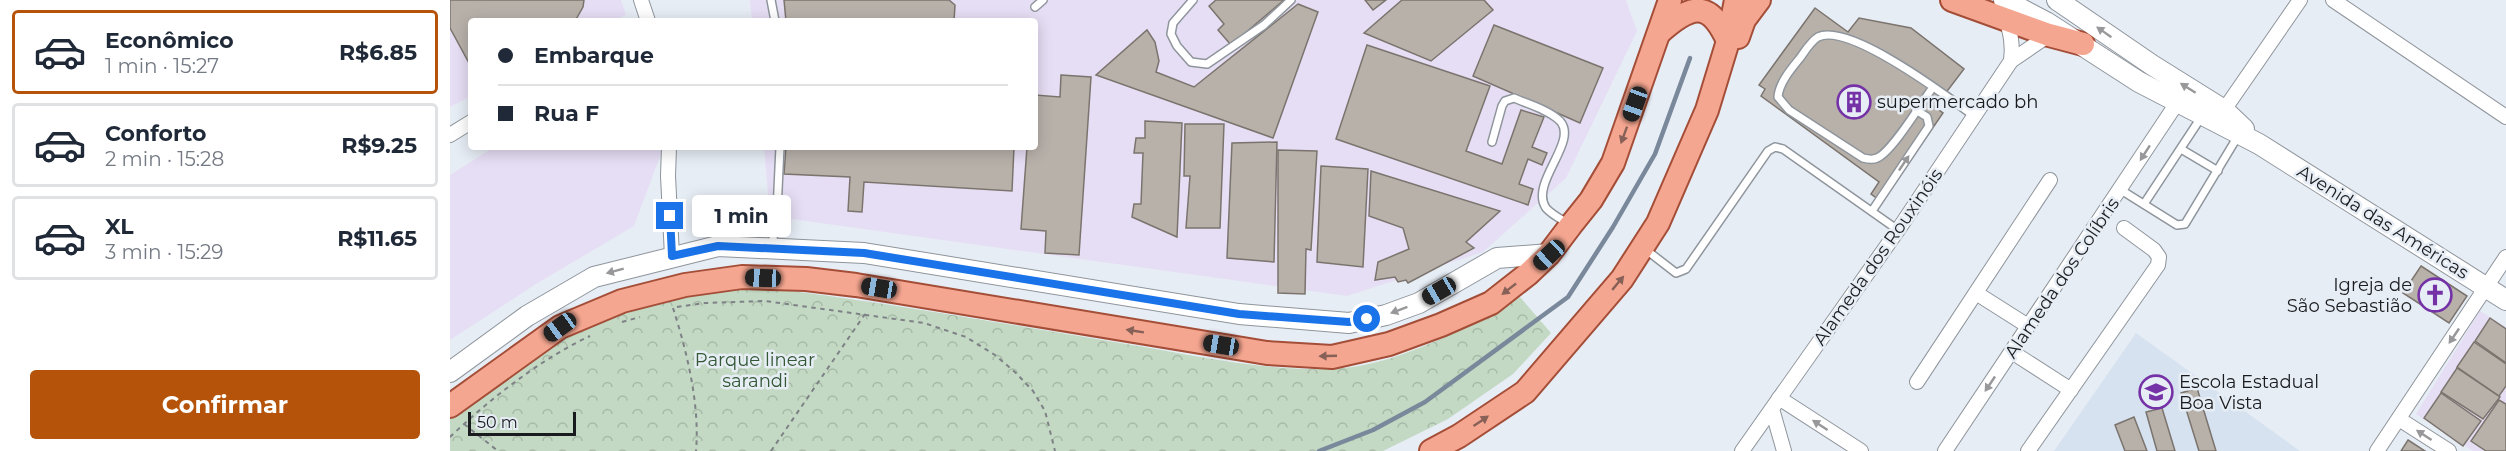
<!DOCTYPE html>
<html lang="pt">
<meta charset="utf-8">
<style>
body{margin:0;font-family:Montserrat,sans-serif;background:#f6f6f7;color:#1f2937;height:100vh;display:flex;flex-direction:column;font-size:22px;white-space:nowrap}
*{box-sizing:border-box;margin:0}
p{font-size:20px;color:#747a83}
.icon{flex:none;width:33px;height:33px;fill:none;stroke:currentColor;stroke-width:2;stroke-linecap:round;stroke-linejoin:round}
.map{position:relative;flex:1;overflow:hidden}
.side{display:flex;flex-direction:column;background:#fff;width:450px}
.side>*{flex:none}
.guide{position:absolute;left:18px;top:18px;width:570px;height:132px;border-radius:6px;box-shadow:0 3px 15px #0003;display:grid;align-content:center;height:132px;padding:0 30px;background:#fff}
.scale{position:absolute;left:18px;bottom:15px;width:108px;box-sizing:border-box;padding-left:6px;border:3px solid #191b1e;border-top:0;font-size:16px;line-height:21px;white-space:nowrap;color:#191b1e;-webkit-text-stroke:4px #e7edf5;paint-order:stroke}
.end{position:absolute;width:27px;height:27px;margin:-14px;border:8px solid #1a73e8;background:#fff;box-shadow:0 0 0 3px #fff}
.from{border-radius:50%}
.bubble{position:absolute;height:42px;border-radius:6px;background:#fff;box-shadow:0 3px 15px #0003;font-size:20px;font-weight:700;line-height:42px;text-align:center}
.car{position:absolute;width:18px;height:36px;margin:-18px -9px;border-radius:8px;box-shadow:0 0 4px 2px #0007;background:linear-gradient(#222 24%,#8ab4d8 0 40%,#222 0 76%,#8ab4d8 0 86%,#222 0)}
.guide b{display:flex;align-items:center;gap:21px;height:57px;font-size:22px}
.guide b+b{border-top:2px solid #e0e1e3}
.guide i{width:15px;height:15px;background:#1f2937}
ul{padding:10px 0 0;list-style:none}
li{display:flex;align-items:center;gap:18px;height:84px;margin:0 12px 9px;padding:0 18px;border:3px solid #e0e1e3;border-radius:6px}
li div{flex:1}
li b{display:block;font-size:22px}
li em{font-style:normal;font-weight:700}
li.selected{border-color:#b45309}
li>.icon{width:54px;height:54px;stroke-width:1.5}
.primary-button{display:flex;gap:12px;margin-top:auto;padding:12px 30px}
.primary-button a{flex:1;height:69px;border-radius:6px;background:#b45309;color:#fff;font-size:24px;font-weight:700;line-height:69px;text-align:center}
main{display:flex;flex:1;min-height:0}
.map>svg:first-child{display:block}
</style>
<main>
<section class="side">
<ul>
<li class="selected"><svg class="icon" aria-label="car" viewBox="0 0 24 24"><path d="M5 17H2v-5l4-1 3-4h7l3 4 3 1v5h-3M9 17h6M6 11h13"/><circle cx="7" cy="17" r="2"/><circle cx="17" cy="17" r="2"/></svg><div><b>Econômico</b><p>1 min · 15:27</p></div><em>R$6.85</em></li>
<li><svg class="icon" aria-label="car" viewBox="0 0 24 24"><path d="M5 17H2v-5l4-1 3-4h7l3 4 3 1v5h-3M9 17h6M6 11h13"/><circle cx="7" cy="17" r="2"/><circle cx="17" cy="17" r="2"/></svg><div><b>Conforto</b><p>2 min · 15:28</p></div><em>R$9.25</em></li>
<li><svg class="icon" aria-label="car" viewBox="0 0 24 24"><path d="M5 17H2v-5l4-1 3-4h7l3 4 3 1v5h-3M9 17h6M6 11h13"/><circle cx="7" cy="17" r="2"/><circle cx="17" cy="17" r="2"/></svg><div><b>XL</b><p>3 min · 15:29</p></div><em>R$11.65</em></li>
</ul>
<div class="primary-button"><a>Confirmar</a></div>
</section>
<div class="map">
<svg width="2056" height="451" viewBox="0 0 2056 451">
<defs>
<pattern id="park-crowns" width="20" height="18" patternUnits="userSpaceOnUse" patternTransform="scale(1.5)"><rect width="20" height="18" fill="#c3d9c3"/><path d="M2 6a3 3 0 1 1 6 0M12 15a3 3 0 1 1 6 0" fill="none" stroke="#a7baa7"/></pattern>
</defs>
<rect width="100%" height="100%" fill="#e7edf5"/>
<path fill="#d6e2ef" d="M1686,333L1850,451H1604Z"/>
<g fill="#e6def4">
<path d="M0,0H171L176,15L164,21H21V96L0,107Z"/>
<path d="M300,0H1176L1187,31L1116,178L1033,252L897,296L320,216L314,147H585V21H302Z"/>
<path d="M44,147H211L212,151L184,226L86,284L0,340V175Z"/>
<path d="M2030,311L2056,327V451H2023L1966,414Z"/>
</g>
<path fill="url(#park-crowns)" d="M318,288C440,303 561,325 682,345C748,356 827,374 894,368C950,363 1021,326 1070,297L1101,333L1063,374L998,419L933,451H0V417L74,363L129,329L192,306L254,292Z"/>
<g fill="none" stroke-linecap="round" stroke-linejoin="round">
<path stroke="#7a889b" stroke-width="4.5" d="M869,451L923,430L975,402L1118,297L1163,227L1205,154L1240,58"/>
</g>
<g fill="#b8b1aa" stroke="#7b746e" stroke-width="1.5">
<path d="M0,0H134L133,7L125,21H21V62L19,63L0,28Z"/>
<path d="M334,0H499L505,5L504,21H336Z"/>
<path d="M766,0H834L781,45L768,30L774,24L759,6Z"/>
<path d="M915,0H936L923,10Z"/>
<path d="M952,0H1034L1043,10L981,61L914,33Z"/>
<path d="M848,4L868,12L823,138L646,75L697,30L705,42L709,61L706,72L744,87Z"/>
<path d="M1365,8L1398,32L1409,18L1461,28L1514,69L1485,107L1493,113L1432,202L1421,194L1429,182L1311,96L1315,89L1309,85Z"/>
<path d="M1044,25L1153,68L1130,123L1023,76Z"/>
<path d="M917,45L1040,86L1016,151L1052,164L1071,110L1094,117L1082,147L1097,153L1092,165L1078,159L1069,184L1083,189L1078,205L886,139Z"/>
<path d="M611,75L641,77L629,255L595,253L596,231L571,229L577,147H585V95L610,97Z"/>
<path d="M695,121L732,123L727,237L682,217L684,204H691L693,153H684L686,138H695Z"/>
<path d="M735,124H774L770,228H736L740,176H734Z"/>
<path d="M827,142L824,262L777,258L782,143Z"/>
<path d="M336,147H564L562,191L414,182L412,212L398,211L400,177L334,174Z"/>
<path d="M828,150L867,151L861,250L856,249L855,294L828,293Z"/>
<path d="M871,166L918,169L913,267L867,262Z"/>
<path d="M921,171L1050,211L1016,242L1024,248L958,283L956,280L948,282L945,277L925,280L928,262L959,249L953,228L919,216Z"/>
<path d="M1971,266L2017,296L1999,323L1953,293Z"/>
<path d="M2040,318L2056,329V363L2025,341Z"/>
<path d="M2024,342L2056,364V386L2049,396L2007,367Z"/>
<path d="M2007,368L2050,397L2033,419L1991,392Z"/>
<path d="M1747,388L1766,451H1749L1731,393Z"/>
<path d="M1991,393L2031,421L2013,446L1974,418Z"/>
<path d="M2049,400L2056,404V451H2036L2021,441Z"/>
<path d="M1712,408L1725,451H1707L1696,412Z"/>
<path d="M1684,417L1697,451H1675L1665,425Z"/>
<path d="M1958,440L1975,451H1951Z"/>
</g>
<g fill="none" stroke-linecap="round" stroke-linejoin="round">
<defs>
<g id="lane">
<path d="M321,0L325,21"/>
<path d="M743,0L723,23L721,34L727,46L741,62L757,64L814,25L841,0"/>
<path d="M585,7L593,0"/>
<path d="M1483,87C1472,102 1442,152 1427,158C1423,160 1417,159 1413,158L1339,110L1328,97C1329,83 1341,69 1350,58C1355,51 1361,41 1368,37C1399,22 1498,97 1524,116"/>
<path d="M1042,142L1052,106L1055,101L1064,98C1078,104 1099,110 1110,121C1129,142 1079,183 1096,208C1102,215 1111,219 1119,224"/>
<path d="M1731,149L1768,171"/>
<path d="M1671,190L1727,225L1735,224L1788,136"/>
<path d="M1694,204L1752,116"/>
<path d="M1422,211L1479,126L1477,117L1466,110"/>
<path d="M322,246L327,211L330,147"/>
<path d="M1195,249L1226,273L1236,269L1318,151L1325,147L1333,149L1448,230"/>
</g>
<g id="street">
<path d="M191,0L198,21"/>
<path d="M1883,0L2056,117"/>
<path d="M1555,17C1561,33 1563,45 1561,61"/>
<path d="M1774,110L1850,0"/>
<path d="M0,135L21,122"/>
<path d="M219,147L218,176L222,256"/>
<path d="M1526,293L1578,326"/>
<path d="M1562,352L1621,390"/>
<path d="M1467,382L1600,180"/>
<path d="M1329,398L1411,451"/>
<path d="M1322,409L1334,451"/>
<path d="M1949,419L1999,451"/>
<path d="M1292,451L1448,230L1561,61L1599,35"/>
<path d="M1495,451L1727,103"/>
<path d="M1578,451L1708,265L1709,257L1704,250L1674,228"/>
<path d="M1927,451L2056,257"/>
</g>
<g id="secondary">
<path d="M1554,0L1596,22L1689,82L1809,144L2056,300"/>
<path d="M1607,0L1702,65L1774,110L1794,129"/>
<path d="M0,372L77,316L144,277L268,246L414,253L789,314L899,323L936,315L969,303L1047,258L1099,254"/>
</g>
<g id="primary">
<path d="M1502,0L1599,35L1633,44"/>
<path d="M1210,32C1242,4 1259,0 1278,41"/>
<path d="M1288,37L1294,20L1309,0"/>
<path d="M0,406L110,327L172,301L235,285L292,277L356,279L406,285L817,353L882,357L939,344L991,325L1041,303L1078,274L1099,254L1121,225L1141,200L1163,163L1220,0"/>
<path d="M981,451L1009,436L1075,392L1172,279L1208,223L1257,110L1278,41L1286,0"/>
</g>
</defs>
<use href="#lane" stroke="#8f959c" stroke-width="10"/>
<use href="#street" stroke="#8f959c" stroke-width="16"/>
<use href="#secondary" stroke="#8f959c" stroke-width="22"/>
<use href="#primary" stroke="#a44e38" stroke-width="26"/>
<g stroke="#7e8287" stroke-width="2" stroke-dasharray="4.5 4.5" stroke-linecap="butt">
<path d="M227,307L255,303L315,301L474,323L516,337L545,355L566,373L583,391L595,411L605,451"/>
<path d="M223,308C237,352 250,405 246,451"/>
<path d="M172,322L190,317"/>
<path d="M14,424L48,451"/>
<path d="M0,437C40,399 89,360 140,336"/>
<path d="M321,451L415,314"/>
</g>
<use href="#lane" stroke="#fff" stroke-width="7"/>
<use href="#street" stroke="#fff" stroke-width="14"/>
<use href="#secondary" stroke="#fff" stroke-width="20"/>
<use href="#primary" stroke="#f5a690" stroke-width="22"/>
</g>
<defs><path id="oneway-solid" d="M-6-.8H1V-3.2L6.5 0L1 3.2V.8H-6Z" transform="scale(1.5)"/></defs>
<g fill="#98989a">
<use href="#oneway-solid" transform="translate(1654 32) rotate(-145)"/>
<use href="#oneway-solid" transform="translate(1738 88) rotate(-148)"/>
<use href="#oneway-solid" transform="translate(1695 153) rotate(123)"/>
<use href="#oneway-solid" transform="translate(1454 163) rotate(-56)"/>
<use href="#oneway-solid" transform="translate(165 271) rotate(165)"/>
<use href="#oneway-solid" transform="translate(949 310) rotate(159)"/>
<use href="#oneway-solid" transform="translate(2004 336) rotate(124)"/>
<use href="#oneway-solid" transform="translate(1540 384) rotate(124)"/>
<use href="#oneway-solid" transform="translate(1370 425) rotate(-147)"/>
<use href="#oneway-solid" transform="translate(1974 435) rotate(-147)"/>
</g>
<g fill="#876057">
<use href="#oneway-solid" transform="translate(1174 135) rotate(110)"/>
<use href="#oneway-solid" transform="translate(1168 283) rotate(-50)"/>
<use href="#oneway-solid" transform="translate(1059 289) rotate(142)"/>
<use href="#oneway-solid" transform="translate(685 331) rotate(-171)"/>
<use href="#oneway-solid" transform="translate(878 356) rotate(178)"/>
<use href="#oneway-solid" transform="translate(1031 421) rotate(-34)"/>
</g>
<g fill="none" stroke-linecap="round" stroke-linejoin="round">
<path stroke="#1a73e8" stroke-width="8" d="M220,216L222,256L268,246L414,253L789,314L899,322L917,319"/>
</g>
<defs>
<symbol id="building-ring" viewBox="-11 -11 22 22"><circle r="9.5" fill="#e7edf5" stroke="#7532a7" stroke-width="1.5"/><path d="M-4-6H4V6H1V3H-1V6H-4ZM-2.5-4.3h1.7v1.8h-1.7ZM.8-4.3h1.7v1.8H.8ZM-2.5-1h1.7V.8h-1.7ZM.8-1h1.7V.8H.8Z" fill="#7532a7"/></symbol>
<symbol id="church-ring" viewBox="-11 -11 22 22"><circle r="9.5" fill="#e7edf5" stroke="#7532a7" stroke-width="1.5"/><path d="M-1.2-6h2.4v3.5h3.3v2.4h-3.3V6h-2.4V-.1h-3.3v-2.4h3.3Z" fill="#7532a7"/></symbol>
<symbol id="school-ring" viewBox="-11 -11 22 22"><circle r="9.5" fill="#e7edf5" stroke="#7532a7" stroke-width="1.5"/><path d="M0-5L7-2L0 1L-7-2ZM-4 1L0 2.5L4 1V4Q0 6-4 4Z" fill="#7532a7"/></symbol>
</defs>
<g fill-rule="evenodd">
<use href="#building-ring" x="1385" y="83" width="38" height="38"/>
<use href="#church-ring" x="1966" y="276" width="38" height="38"/>
<use href="#school-ring" x="1687" y="373" width="38" height="38"/>
</g>
<g text-anchor="middle" stroke-width="5" stroke-linejoin="round" paint-order="stroke">
<g font-size="18" fill="#191b1e" stroke="#e7edf5" text-anchor="start">
<text x="1427" y="108">supermercado bh</text>
<text x="1962" y="291" text-anchor="end">Igreja de<tspan x="1962" dy="21">São Sebastião</tspan></text>
<text x="1729" y="388">Escola Estadual<tspan x="1729" dy="21">Boa Vista</tspan></text>
</g>
<g font-size="18" fill="#191b1e" stroke="#e7edf5">
<text transform="translate(1933 222) rotate(32)" y="6">Avenida das Américas</text>
<text transform="translate(1428 257) rotate(-55)" y="6">Alameda dos Rouxinóis</text>
<text transform="translate(1612 278) rotate(-56)" y="6">Alameda dos Colíbris</text>
</g>
<g font-size="18" fill="#325835" stroke="#e7edf5">
<text x="305" y="366">Parque linear<tspan x="305" dy="21">sarandi</tspan></text>
</g>
</g>
</svg>
<div class="scale">50 m</div>
<i class="end from" style="left:917px;top:319px"></i>
<i class="end" style="left:220px;top:216px"></i>
<div class="bubble" style="left:242px;top:195px;width:99px">1 min</div>
<i class="car" style="left:1185px;top:104px;rotate:200deg"></i>
<i class="car" style="left:1099px;top:255px;rotate:227deg"></i>
<i class="car" style="left:313px;top:278px;rotate:272deg"></i>
<i class="car" style="left:429px;top:288px;rotate:279deg"></i>
<i class="car" style="left:989px;top:291px;rotate:240deg"></i>
<i class="car" style="left:110px;top:327px;rotate:234deg"></i>
<i class="car" style="left:771px;top:345px;rotate:279deg"></i>
<div class="guide">
<b><i class="from"></i>Embarque</b>
<b><i></i>Rua F</b>
</div>
</div>
</main>
